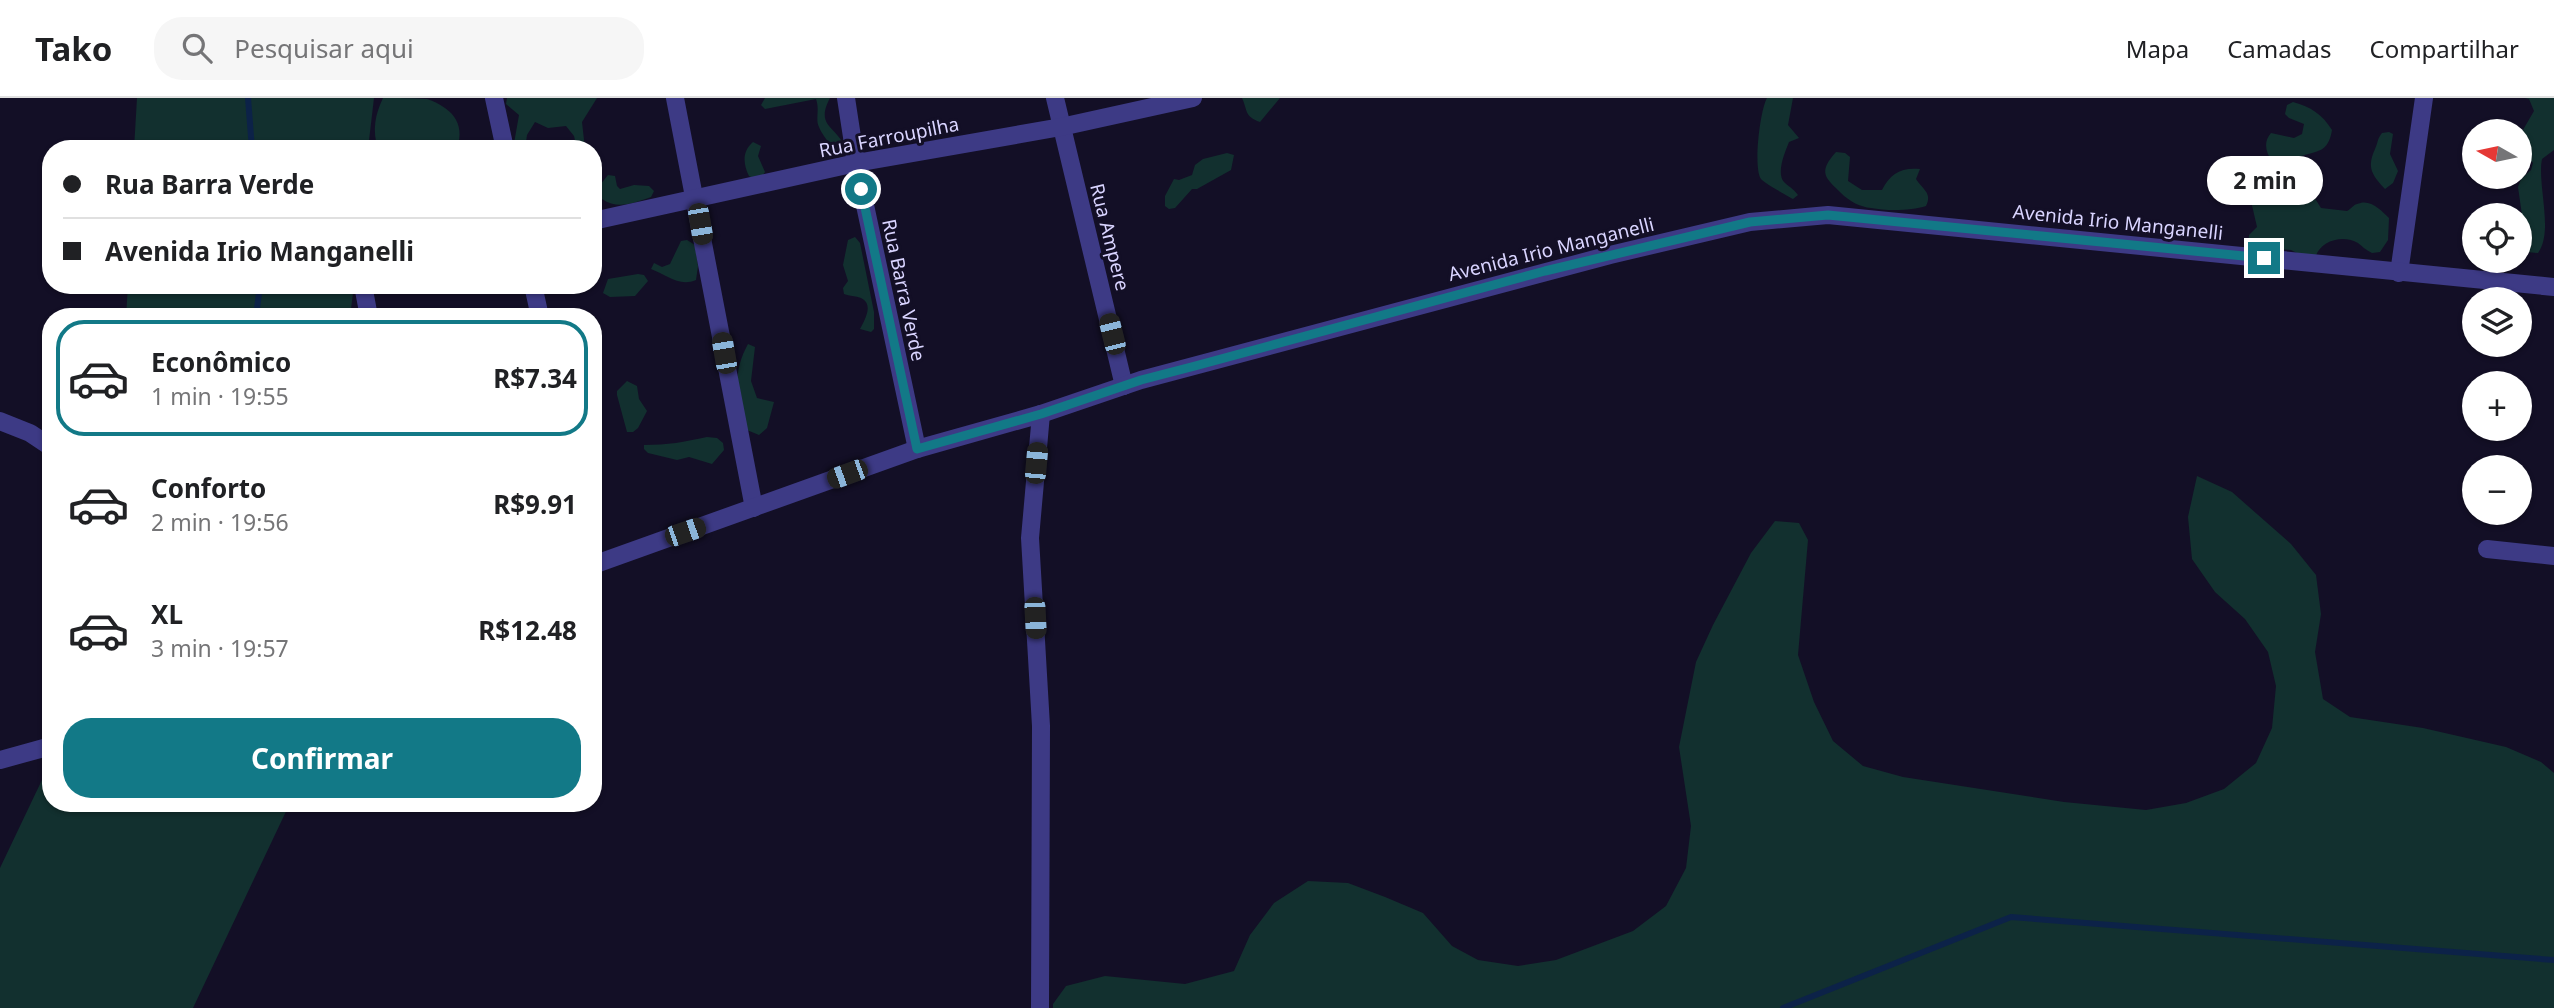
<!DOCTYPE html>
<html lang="pt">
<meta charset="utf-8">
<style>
body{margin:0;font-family:"Noto Sans",sans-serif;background:#f6f6f6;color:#202124;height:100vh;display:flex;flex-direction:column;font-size:26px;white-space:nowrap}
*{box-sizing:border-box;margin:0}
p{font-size:23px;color:#757577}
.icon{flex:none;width:38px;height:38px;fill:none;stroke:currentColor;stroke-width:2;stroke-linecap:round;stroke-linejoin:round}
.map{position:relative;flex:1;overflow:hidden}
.sheet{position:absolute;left:42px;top:210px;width:560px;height:504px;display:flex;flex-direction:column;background:#fff;border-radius:28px;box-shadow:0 2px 5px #0004}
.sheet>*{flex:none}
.guide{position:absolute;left:42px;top:42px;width:560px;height:154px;border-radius:28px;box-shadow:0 2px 5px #0004;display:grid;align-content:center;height:154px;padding:0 21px;background:#fff}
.needle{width:46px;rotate:279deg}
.tools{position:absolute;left:2462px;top:21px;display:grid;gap:14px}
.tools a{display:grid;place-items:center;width:70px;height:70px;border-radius:50%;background:#fff;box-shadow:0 2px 5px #0004;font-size:35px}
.end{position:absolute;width:32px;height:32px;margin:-16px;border:9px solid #127987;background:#fff;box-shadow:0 0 0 4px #fff}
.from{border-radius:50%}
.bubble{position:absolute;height:49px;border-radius:24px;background:#fff;box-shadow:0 2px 5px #0004;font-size:23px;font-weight:700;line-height:49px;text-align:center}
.car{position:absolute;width:21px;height:42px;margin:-21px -10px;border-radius:9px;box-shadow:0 0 5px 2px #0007;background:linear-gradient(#222 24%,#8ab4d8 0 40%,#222 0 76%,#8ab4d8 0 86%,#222 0)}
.guide b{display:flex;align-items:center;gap:24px;height:66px;font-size:26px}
.guide b+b{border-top:2px solid #e0e0e0}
.guide i{width:18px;height:18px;background:#202124}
ul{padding:12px 0 0;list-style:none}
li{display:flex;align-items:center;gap:21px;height:116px;margin:0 14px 10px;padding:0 7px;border:4px solid transparent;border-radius:28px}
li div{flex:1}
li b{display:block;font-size:26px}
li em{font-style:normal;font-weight:700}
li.active{border-color:#127987}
li>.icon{width:63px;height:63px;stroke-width:1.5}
.button{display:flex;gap:14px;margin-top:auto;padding:14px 21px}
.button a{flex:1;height:80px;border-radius:28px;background:#127987;color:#fff;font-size:28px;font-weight:700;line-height:80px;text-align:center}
header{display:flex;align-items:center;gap:42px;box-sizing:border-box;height:98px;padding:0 35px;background:#fff;border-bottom:2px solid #e0e0e0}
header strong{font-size:33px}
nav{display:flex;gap:38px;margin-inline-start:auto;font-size:24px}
.search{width:490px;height:63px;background:#f6f6f6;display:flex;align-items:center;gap:18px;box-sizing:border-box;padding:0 24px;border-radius:28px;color:#757577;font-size:26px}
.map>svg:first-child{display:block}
</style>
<header>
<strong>Tako</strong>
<div class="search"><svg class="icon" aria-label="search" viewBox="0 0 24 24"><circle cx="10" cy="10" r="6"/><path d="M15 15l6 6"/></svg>Pesquisar aqui</div>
<nav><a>Mapa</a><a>Camadas</a><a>Compartilhar</a></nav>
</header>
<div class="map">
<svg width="2554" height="910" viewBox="0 0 2554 910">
<rect width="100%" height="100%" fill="#130f26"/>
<g fill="#12302f">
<path d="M137,0H374L368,51H134Z"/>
<path d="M383,0C396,0 416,0 427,1C450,9 466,24 457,50L378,51C372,32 375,17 383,0Z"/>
<path d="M507,0H597L582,24L585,51H577L574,38L566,28L548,30L535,24L527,37L525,51H513L519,17L506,6Z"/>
<path d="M765,0H830C814,30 839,28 845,51L840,55L834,53C830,45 822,37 819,29C815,21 820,12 816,1L765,11L761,7Z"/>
<path d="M1242,0H1280L1260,24C1244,18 1248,13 1242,0Z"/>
<path d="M1767,0H1793L1788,27L1799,40L1789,44C1785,54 1776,75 1784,84C1789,89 1793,90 1798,97L1793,101C1788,98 1764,85 1761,81C1753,70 1760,12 1767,0Z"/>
<path d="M2525,0H2554V52L2542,61C2537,87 2554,133 2538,155L2526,154L2520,149L2522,117L2518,89L2521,81L2531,72L2533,65L2520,51V37L2534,13L2529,1Z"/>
<path d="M2293,4C2311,9 2322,16 2332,32C2328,56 2317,52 2299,59L2296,65L2285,73C2271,67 2259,48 2271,35L2294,40L2302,36L2304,26L2289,20L2285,16L2287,7Z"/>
<path d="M2389,34L2393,36L2390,56L2398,73L2393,85L2385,91C2371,76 2367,69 2375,51C2378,45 2377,41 2382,35Z"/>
<path d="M753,44L761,48L758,58L765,74L761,80L757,82L749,78C743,66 742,53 753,44Z"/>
<path d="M1836,54L1845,55L1850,59L1848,83L1862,92H1882C1890,76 1901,69 1920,71L1916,81C1922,91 1933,95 1926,108C1911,113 1886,113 1871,110C1860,109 1849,103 1841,95C1826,80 1817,75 1836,54Z"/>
<path d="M1227,55L1234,57L1231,72L1197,91H1192L1175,110L1169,111L1165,108V98L1174,81L1179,82L1192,77L1195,67L1203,61Z"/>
<path d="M608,77L615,78L617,88L620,91L634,87L649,88L654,93L651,99C634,105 618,112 602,101L600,87Z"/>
<path d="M2284,80L2290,86L2291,94L2306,99H2314L2321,110L2347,113C2351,111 2353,107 2357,106C2370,100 2381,112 2389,120L2388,142L2380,154L2372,155C2366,152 2363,149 2358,145C2342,135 2315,144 2315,164L2291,152L2270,150L2266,156L2248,153L2249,137L2257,129L2251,103L2254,87L2280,86Z"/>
<path d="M855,139L860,145L874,214V231L871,234L860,231C865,222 874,206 861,200C856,198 849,198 844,196L843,190L848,183L843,167L848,142Z"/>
<path d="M687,142L695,147L698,168L696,182C679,189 667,177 651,171L654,165L662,169L670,166L681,143Z"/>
<path d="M638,176L644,177L648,183L635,198L610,199L603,195L608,181Z"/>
<path d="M128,187H354L350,219H126Z"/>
<path d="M748,246L755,249L751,283L757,300L774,304L767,330L759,337L747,332C741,297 729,281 748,246Z"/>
<path d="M627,283L637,288L639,301L647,313L638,330L633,334H627L617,297V293Z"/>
<path d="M707,339L717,340L723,345L724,352L712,366L689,359L677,362L648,355L644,351V347C668,347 684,344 707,339Z"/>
<path d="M2197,378L2232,394L2291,446L2316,477L2321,516L2315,554L2323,601L2350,619L2423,630L2506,649L2541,664L2554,675V910H1053V906L1066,888L1105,878L1185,886L1234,873L1250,837L1274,805L1308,783L1348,785L1385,799L1423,815L1452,848L1478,862L1518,868L1556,862L1633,833L1666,808L1686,770L1691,728L1679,649L1696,564L1713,527L1751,455L1775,423L1799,425L1808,442L1798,557L1814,604L1833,643L1863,668L1903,679L2064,704L2146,712L2186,705L2224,691L2256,665L2272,630L2276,588L2268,554L2245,521L2215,494L2192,461L2188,419Z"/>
<path d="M51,663V705H290L193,910H0V770Z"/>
</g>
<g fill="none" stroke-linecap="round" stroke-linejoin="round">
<g stroke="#0c2248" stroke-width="6">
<path d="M248,0L252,51"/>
<path d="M256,219L260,187"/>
<path d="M1783,910L2011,819L2554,862"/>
</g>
<g stroke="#3d3a85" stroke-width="18">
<path d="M494,0L505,51"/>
<path d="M675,0L754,410"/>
<path d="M846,0L856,65L917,351"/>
<path d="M1055,0L1124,288"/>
<path d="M593,123L856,65L1061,29L1193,0"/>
<path d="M2399,175L2424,0"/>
<path d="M363,187L369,219"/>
<path d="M533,187L540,219"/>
<path d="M0,323L30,335L51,349"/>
<path d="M2487,451L2554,458"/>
<path d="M593,467L917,351L1041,316L1141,282L1610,157L1750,124L1828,117L2554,189"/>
<path d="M0,662L51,648"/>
<path d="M1040,910L1041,628L1030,440L1041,316"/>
</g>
</g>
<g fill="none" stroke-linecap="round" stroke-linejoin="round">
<path stroke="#127987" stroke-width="9" d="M861,91L917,351L1041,316L1141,282L1195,268L1545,173L1750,124L1828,117L2264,160"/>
</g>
<g text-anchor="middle" stroke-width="6" stroke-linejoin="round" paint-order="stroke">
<g font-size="19" fill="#d9d4ff" stroke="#130f26">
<text transform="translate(889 39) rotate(-11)" y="7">Rua Farroupilha</text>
<text transform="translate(2118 124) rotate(6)" y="7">Avenida Irio Manganelli</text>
<text transform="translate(1110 139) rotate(76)" y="7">Rua Ampere</text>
<text transform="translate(1551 151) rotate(-14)" y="7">Avenida Irio Manganelli</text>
<text transform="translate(904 192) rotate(78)" y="7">Rua Barra Verde</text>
</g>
</g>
</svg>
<div class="tools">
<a><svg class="needle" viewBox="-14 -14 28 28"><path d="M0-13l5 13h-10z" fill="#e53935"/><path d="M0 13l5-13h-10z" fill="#757577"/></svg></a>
<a><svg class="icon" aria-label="locate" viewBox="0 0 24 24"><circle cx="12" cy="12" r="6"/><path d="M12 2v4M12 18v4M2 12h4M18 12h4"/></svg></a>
<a><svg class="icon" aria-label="layers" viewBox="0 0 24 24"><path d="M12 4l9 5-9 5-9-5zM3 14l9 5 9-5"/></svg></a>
<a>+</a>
<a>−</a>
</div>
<i class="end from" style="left:861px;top:91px"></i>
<i class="end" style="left:2264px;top:160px"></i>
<div class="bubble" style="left:2207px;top:58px;width:116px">2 min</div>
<i class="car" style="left:700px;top:126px;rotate:170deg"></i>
<i class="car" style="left:1112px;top:236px;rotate:346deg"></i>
<i class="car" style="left:724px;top:255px;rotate:350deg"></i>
<i class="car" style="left:1036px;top:365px;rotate:5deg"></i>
<i class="car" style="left:847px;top:376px;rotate:250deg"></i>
<i class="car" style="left:685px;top:434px;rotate:71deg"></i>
<i class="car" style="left:1035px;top:520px;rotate:177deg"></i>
<div class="guide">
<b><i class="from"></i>Rua Barra Verde</b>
<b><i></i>Avenida Irio Manganelli</b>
</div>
<section class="sheet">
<ul>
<li class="active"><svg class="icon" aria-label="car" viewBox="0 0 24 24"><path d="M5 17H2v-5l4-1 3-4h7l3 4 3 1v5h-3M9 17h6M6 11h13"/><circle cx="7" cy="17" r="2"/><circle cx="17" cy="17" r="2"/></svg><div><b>Econômico</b><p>1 min · 19:55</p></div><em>R$7.34</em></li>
<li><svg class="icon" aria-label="car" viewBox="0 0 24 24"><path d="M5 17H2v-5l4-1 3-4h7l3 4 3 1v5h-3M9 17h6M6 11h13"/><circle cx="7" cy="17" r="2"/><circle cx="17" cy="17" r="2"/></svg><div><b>Conforto</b><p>2 min · 19:56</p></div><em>R$9.91</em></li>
<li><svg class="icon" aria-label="car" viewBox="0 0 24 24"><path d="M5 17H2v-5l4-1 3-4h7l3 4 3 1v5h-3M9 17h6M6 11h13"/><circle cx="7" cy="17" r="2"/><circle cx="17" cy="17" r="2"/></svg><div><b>XL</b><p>3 min · 19:57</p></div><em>R$12.48</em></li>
</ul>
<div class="button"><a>Confirmar</a></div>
</section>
</div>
